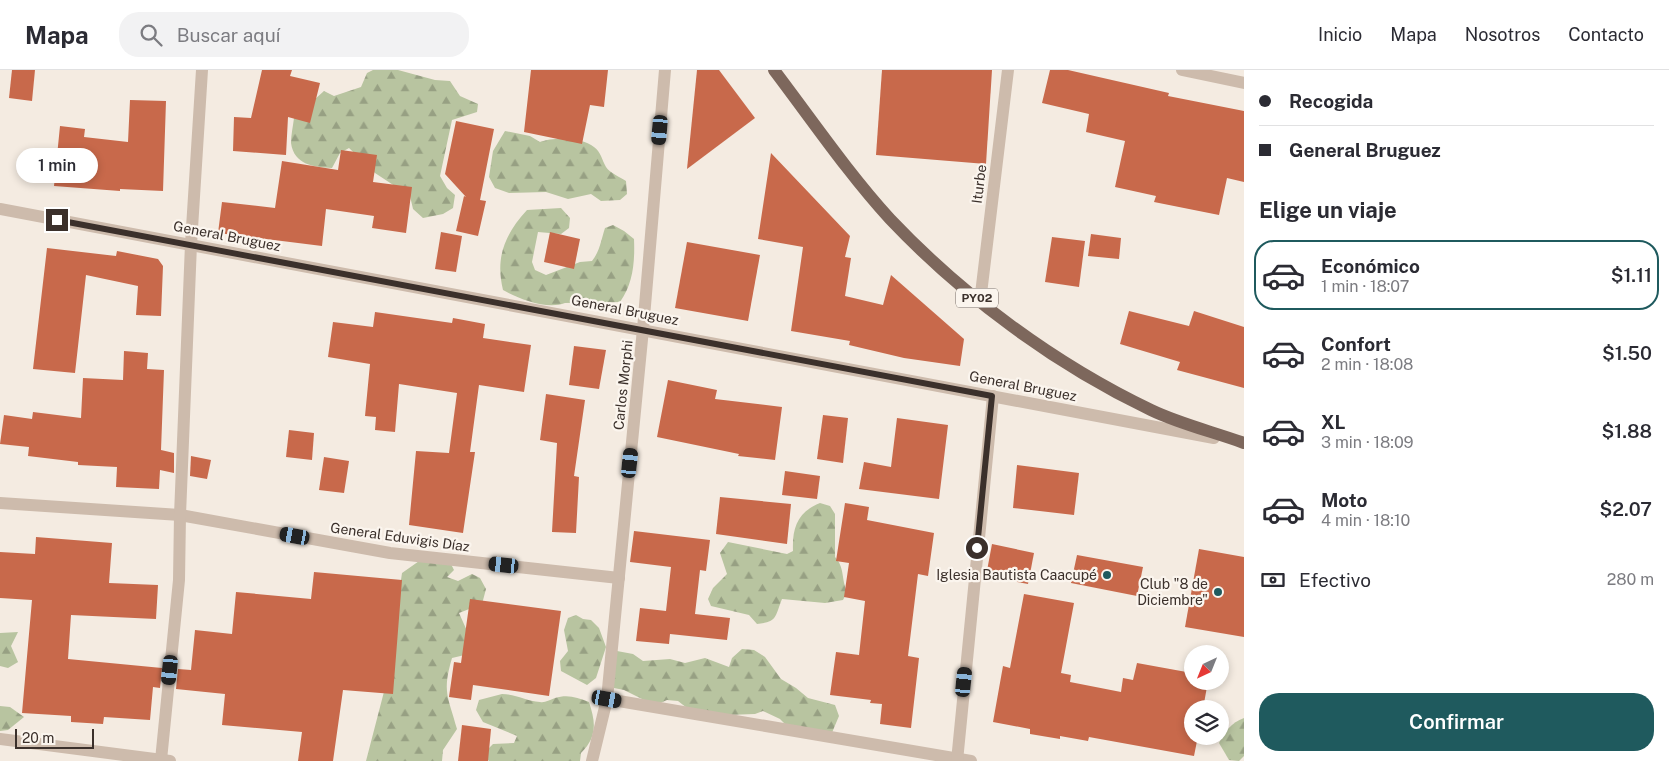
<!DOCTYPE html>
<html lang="es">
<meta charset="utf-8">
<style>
body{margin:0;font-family:"Public Sans",sans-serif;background:#f2f2f3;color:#2b2b33;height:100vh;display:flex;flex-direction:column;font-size:19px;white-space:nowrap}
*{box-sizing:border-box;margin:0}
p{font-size:16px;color:#7c7c81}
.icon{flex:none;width:28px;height:28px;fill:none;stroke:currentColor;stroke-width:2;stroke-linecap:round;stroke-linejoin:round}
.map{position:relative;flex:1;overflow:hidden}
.details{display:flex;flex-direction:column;background:#fff;width:425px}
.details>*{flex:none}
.top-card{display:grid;align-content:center;height:110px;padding:0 15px;background:#fff}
.needle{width:32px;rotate:223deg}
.fabs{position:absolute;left:1184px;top:575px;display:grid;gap:10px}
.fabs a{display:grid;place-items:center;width:45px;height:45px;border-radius:50%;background:#fff;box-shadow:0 2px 8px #0003;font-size:25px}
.scale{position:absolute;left:15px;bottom:12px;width:79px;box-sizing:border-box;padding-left:5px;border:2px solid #3b302b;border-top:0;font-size:14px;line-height:18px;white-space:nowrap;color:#3b302b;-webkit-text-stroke:4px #fbf5ee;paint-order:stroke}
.end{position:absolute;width:22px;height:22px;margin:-11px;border:6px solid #3b302b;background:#fff;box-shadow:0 0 0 2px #fff}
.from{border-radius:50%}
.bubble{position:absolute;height:35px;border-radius:18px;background:#fff;box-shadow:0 2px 8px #0003;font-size:16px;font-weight:600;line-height:35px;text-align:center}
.car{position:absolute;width:15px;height:30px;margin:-15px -8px;border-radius:6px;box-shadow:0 0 4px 1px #0007;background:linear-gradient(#222 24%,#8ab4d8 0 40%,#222 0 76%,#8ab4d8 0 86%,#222 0)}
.top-card b{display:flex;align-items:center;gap:18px;height:48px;font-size:19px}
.top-card b+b{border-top:1px solid #e1e1e2}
.top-card i{width:12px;height:12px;background:#2b2b33}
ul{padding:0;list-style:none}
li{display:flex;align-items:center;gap:15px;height:70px;margin:0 10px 8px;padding:0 5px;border:2px solid transparent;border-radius:20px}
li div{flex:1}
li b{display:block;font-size:19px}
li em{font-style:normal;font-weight:600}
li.current{border-color:#1f5a5e}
li>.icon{width:45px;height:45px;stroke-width:1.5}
h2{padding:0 15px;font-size:22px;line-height:60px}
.pay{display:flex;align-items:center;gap:12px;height:55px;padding:0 15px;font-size:19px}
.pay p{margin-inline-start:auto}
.cta{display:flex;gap:10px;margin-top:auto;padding:10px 15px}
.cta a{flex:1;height:58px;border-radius:20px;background:#1f5a5e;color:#fff;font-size:20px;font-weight:600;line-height:58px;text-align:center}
header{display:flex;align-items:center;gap:30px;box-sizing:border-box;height:70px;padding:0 25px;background:#fff;border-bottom:1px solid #e1e1e2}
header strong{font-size:24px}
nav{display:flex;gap:28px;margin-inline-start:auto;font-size:18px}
.search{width:350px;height:45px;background:#f2f2f3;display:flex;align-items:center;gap:12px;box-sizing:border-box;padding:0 18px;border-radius:20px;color:#7c7c81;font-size:19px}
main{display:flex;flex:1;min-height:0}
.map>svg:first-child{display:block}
</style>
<header>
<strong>Mapa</strong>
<div class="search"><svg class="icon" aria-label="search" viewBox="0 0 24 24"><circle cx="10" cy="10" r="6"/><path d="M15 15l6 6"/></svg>Buscar aquí</div>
<nav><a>Inicio</a><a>Mapa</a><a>Nosotros</a><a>Contacto</a></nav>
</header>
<main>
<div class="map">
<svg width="1244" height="691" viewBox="0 0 1244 691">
<defs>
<pattern id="forest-firs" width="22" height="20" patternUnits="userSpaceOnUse" patternTransform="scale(1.25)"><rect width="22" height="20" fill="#b8c4a0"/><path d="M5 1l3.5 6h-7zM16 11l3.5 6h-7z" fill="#97a083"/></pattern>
</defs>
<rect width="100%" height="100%" fill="#f4ebe1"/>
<g fill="url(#forest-firs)">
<path d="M373,0H398L435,10L450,11L460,26L478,34L477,42L452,50L440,106L447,118L455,125L453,138L443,144L423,148L413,139L410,126L375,103L349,78L340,83L332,98C314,97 294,95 291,73C291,65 293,56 294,48L324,21L334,26L361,17L367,3Z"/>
<path d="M505,61L530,66L540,72C553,67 582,67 594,77C601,82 602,90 606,97C610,103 620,107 626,111L627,124L620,130L601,131L591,124L568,129L546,122L509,123L495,118L489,107L493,81Z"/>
<path d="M561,138L570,148L569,158L561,164L538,162L532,192L535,200L546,205L580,192L592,191C600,181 601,170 605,158L613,155L624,161L634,169C635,192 633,214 620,232L565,233C547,240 519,229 503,220C495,187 505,164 527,140Z"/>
<path d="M820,433L830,436L835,444V487C845,498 841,508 847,522L843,530L825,533L782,529C775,546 778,552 757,554L749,545L711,536L708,529L713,518L727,504L720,483L728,472L787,484L793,481C792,457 798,442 820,433Z"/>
<path d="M447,486L454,500L447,507L458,511L472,504L480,508L486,519L482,534L459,543L472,572L469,584L452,588C442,622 448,626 457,659L443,680L442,691H366L386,614L402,503L422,489Z"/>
<path d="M576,545L583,549L591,550L599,558L606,577L596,608L587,615L561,601L560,591L568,581L564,560L568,548Z"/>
<path d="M18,562L11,576L18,592L8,598L0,596V563Z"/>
<path d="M742,579L754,580L765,587L781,609L796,618L808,628L835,635L839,646L831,665L789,658L780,649L763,641L755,644L727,645L687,638L678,631L667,630L658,634L648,632L624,620L604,616L617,581L633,584L643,591L670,589L685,593L705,588L729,597L732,588Z"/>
<path d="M502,624C516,624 526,631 540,632C545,633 549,630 555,628C567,624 577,627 589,632C596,653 597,667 581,683L580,691H489L486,687L488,679L493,674L514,673L517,666L483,652L476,640L479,630Z"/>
<path d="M0,636L10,637L24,647L8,660L0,661Z"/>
<path d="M1244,648V686L1239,691L1229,690L1219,673C1225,661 1231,653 1244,648Z"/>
</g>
<g fill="#c8694b">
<path d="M12,0H35L32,31L9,28Z"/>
<path d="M262,0H292L290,6L320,13L310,53L288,47L286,85L233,81L234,47L251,48Z"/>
<path d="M531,0H608L604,37L590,35L582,74L524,62Z"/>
<path d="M697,0H719L755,48L687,99Z"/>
<path d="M882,0H992L986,94L876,85Z"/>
<path d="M1050,0H1068L1169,23L1168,26L1244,41V112L1227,108L1219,145L1154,132L1156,126L1115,117L1125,71L1086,62L1089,44L1042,33Z"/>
<path d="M130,30L166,31L163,121L120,119V121L54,116L60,56L85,59L84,67L128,72Z"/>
<path d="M456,51L494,59L480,130L486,131L478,166L456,161L464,126L466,127L445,104Z"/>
<path d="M341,80L377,85L373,112L412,117L406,163L372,158L374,146L326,139L322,176L218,163L222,132L275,138L282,91L338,100Z"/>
<path d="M771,83L850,166L845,187L851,188L845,226L883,235L891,205L964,269L960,296L904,288L849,275L850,271L791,261L803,177L758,169Z"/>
<path d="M441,162L462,166L456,202L435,199Z"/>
<path d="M550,162L580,169L574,199L544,192Z"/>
<path d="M1091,164L1121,168L1119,189L1088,186Z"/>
<path d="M1052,167L1085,171L1079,217L1045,212Z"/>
<path d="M687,172L760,185L748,251L675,238Z"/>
<path d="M47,178L116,186L117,181L158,189L163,196L161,246L136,245L138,216L86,205L75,303L33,299Z"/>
<path d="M1129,241L1189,256L1194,241L1244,257V318L1177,300L1180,292L1120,274Z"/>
<path d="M375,242L452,253L453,248L485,254L483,268L531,275L524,322L479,315L470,382H475L463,463L409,455L416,381L449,383L457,323L399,314L395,362L375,360L376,347L365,346L370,294L328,287L333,252L373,257Z"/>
<path d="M574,276L606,280L599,319L569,315Z"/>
<path d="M124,281L148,283L147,299L164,300L161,380L174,383V403L160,400L159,419L116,417L117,397L78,395V392L28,386L29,377L0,374L4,345L32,349L33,342L81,348L83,308L123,310Z"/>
<path d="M668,310L717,320L715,329L782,337L775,390L738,386L739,384L657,367Z"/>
<path d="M546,324L585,330L574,406L579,407L576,463L552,462L557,373L540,370Z"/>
<path d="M823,345L848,348L843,393L817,389Z"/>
<path d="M897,348L948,355L939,429L859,419L864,392L891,397Z"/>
<path d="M289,360L314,363L312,390L286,387Z"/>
<path d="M191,386L211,390L207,409L190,406Z"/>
<path d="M324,387L349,391L344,423L319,420Z"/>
<path d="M1017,395L1079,403L1074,445L1013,438Z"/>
<path d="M785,401L820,406L817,429L782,425Z"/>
<path d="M720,427L791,434L787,474L716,464Z"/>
<path d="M845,433L869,437L867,450L934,463L928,506L918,504L908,586L919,588L911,658L880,654L882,634L870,633L871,630L830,625L836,582L859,585L865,531L844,527L849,493L836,491Z"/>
<path d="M634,461L710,470L706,501L700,500L695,544L730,548L727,570L670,564L669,574L636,571L640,538L666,541L671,497L630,492Z"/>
<path d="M36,467L112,473L109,513L158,515L156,549L71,545L68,589L162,598L160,618L153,617L150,650L104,647L103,654L71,652V646L22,643L32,530L0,528V482L35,484Z"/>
<path d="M992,474L1034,483L1028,514L986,506Z"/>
<path d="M1199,479L1244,487V567L1185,557Z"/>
<path d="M1077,485L1143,497L1137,526L1071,513Z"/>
<path d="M314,502L402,510L393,624L343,620L333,691H298L302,662L222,655L225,624L176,619L178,599L191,600L195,560L232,564L236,522L311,529Z"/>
<path d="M1024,524L1074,533L1061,603L1071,605L1070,612L1121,622L1123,608L1133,610L1137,593L1192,603V611H1208L1203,639H1192V666H1198L1194,686L1089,667L1088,671L1060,666V669L1030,664V659L993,652L1003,596L1010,598Z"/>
<path d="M470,529L561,541L549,626L473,615L471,630L449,627L454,592L461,593Z"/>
<path d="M462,655L491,659L488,691H458Z"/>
</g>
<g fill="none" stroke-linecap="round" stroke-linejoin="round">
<g stroke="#cdbbac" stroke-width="12">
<path d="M1182,0L1244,13"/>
<path d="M0,139L1214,368"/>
<path d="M980,232L1008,0"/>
<path d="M0,433L180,445L390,483L619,508"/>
<path d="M607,629L971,691"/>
<path d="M0,669L170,691"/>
<path d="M161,690L179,510L180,445L191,174L202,0"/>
<path d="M592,691L607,629L643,259L665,0"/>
<path d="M957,691L993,326"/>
</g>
<path stroke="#7d675c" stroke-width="12" d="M774,0C812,50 848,103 890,149C964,227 1055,294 1151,340C1180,354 1214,362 1244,373"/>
</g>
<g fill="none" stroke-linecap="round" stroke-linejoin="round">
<path stroke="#3b302b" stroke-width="6" d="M57,150L992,326L977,478"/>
</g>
<g fill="#1f5a5e" stroke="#fbf5ee" stroke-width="2">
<circle cx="1107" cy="505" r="5"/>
<circle cx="1218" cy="522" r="5"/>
</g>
<g text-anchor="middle" stroke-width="4.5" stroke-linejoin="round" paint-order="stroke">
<rect fill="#fbf5ee" stroke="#756b66" stroke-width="1" x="956" y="218.5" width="42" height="19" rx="4"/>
<g font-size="12" font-weight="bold" fill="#3b302b">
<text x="977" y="232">PY02</text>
</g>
<g font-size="14" fill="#3b302b" stroke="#fbf5ee">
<text transform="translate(979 114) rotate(-83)" y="5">Iturbe</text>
<text transform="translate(227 166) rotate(11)" y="5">General Bruguez</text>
<text transform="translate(625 240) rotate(11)" y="5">General Bruguez</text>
<text transform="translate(623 315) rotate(-84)" y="5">Carlos Morphi</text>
<text transform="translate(1023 316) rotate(11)" y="5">General Bruguez</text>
<text transform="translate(400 467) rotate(8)" y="5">General Eduvigis Díaz</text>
</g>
<g font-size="14" fill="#3b302b" stroke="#fbf5ee" text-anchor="end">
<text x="1097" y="510">Iglesia Bautista Caacupé</text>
<text x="1208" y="519">Club "8 de<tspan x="1208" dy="16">Diciembre"</tspan></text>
</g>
</g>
</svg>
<div class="fabs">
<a><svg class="needle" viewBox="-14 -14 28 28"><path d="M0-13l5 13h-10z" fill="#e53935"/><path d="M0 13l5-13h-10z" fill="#7c7c81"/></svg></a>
<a><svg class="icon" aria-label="layers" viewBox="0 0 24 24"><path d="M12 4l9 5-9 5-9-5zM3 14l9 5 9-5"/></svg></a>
</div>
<div class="scale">20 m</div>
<i class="end from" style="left:977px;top:478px"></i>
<i class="end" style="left:57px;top:150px"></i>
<div class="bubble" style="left:16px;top:78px;width:82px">1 min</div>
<i class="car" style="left:660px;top:60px;rotate:185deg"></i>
<i class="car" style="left:630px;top:393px;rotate:6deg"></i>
<i class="car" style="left:295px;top:466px;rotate:280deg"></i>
<i class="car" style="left:504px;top:495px;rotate:276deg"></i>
<i class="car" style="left:170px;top:600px;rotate:186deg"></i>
<i class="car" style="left:964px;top:612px;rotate:6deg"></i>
<i class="car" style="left:607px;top:629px;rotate:100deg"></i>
</div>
<section class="details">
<div class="top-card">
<b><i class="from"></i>Recogida</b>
<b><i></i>General Bruguez</b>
</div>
<h2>Elige un viaje</h2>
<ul>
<li class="current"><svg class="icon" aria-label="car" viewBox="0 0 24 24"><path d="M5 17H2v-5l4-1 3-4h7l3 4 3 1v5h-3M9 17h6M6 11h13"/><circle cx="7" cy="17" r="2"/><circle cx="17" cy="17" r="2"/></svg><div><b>Económico</b><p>1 min · 18:07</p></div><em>$1.11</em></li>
<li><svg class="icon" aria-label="car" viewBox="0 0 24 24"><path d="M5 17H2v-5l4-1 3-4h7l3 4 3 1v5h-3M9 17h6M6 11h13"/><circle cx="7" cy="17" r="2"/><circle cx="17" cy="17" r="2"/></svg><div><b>Confort</b><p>2 min · 18:08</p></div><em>$1.50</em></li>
<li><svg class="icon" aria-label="car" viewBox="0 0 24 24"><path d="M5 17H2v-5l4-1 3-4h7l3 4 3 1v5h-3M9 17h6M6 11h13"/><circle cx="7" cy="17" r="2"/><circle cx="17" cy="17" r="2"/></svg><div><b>XL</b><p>3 min · 18:09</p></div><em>$1.88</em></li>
<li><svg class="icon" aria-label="car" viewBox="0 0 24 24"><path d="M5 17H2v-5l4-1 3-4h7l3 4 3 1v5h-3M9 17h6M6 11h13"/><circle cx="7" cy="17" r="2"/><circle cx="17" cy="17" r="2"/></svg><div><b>Moto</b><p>4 min · 18:10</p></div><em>$2.07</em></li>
</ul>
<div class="pay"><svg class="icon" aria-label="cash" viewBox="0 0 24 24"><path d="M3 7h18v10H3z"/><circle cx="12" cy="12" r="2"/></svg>Efectivo<p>280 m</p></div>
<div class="cta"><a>Confirmar</a></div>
</section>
</main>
